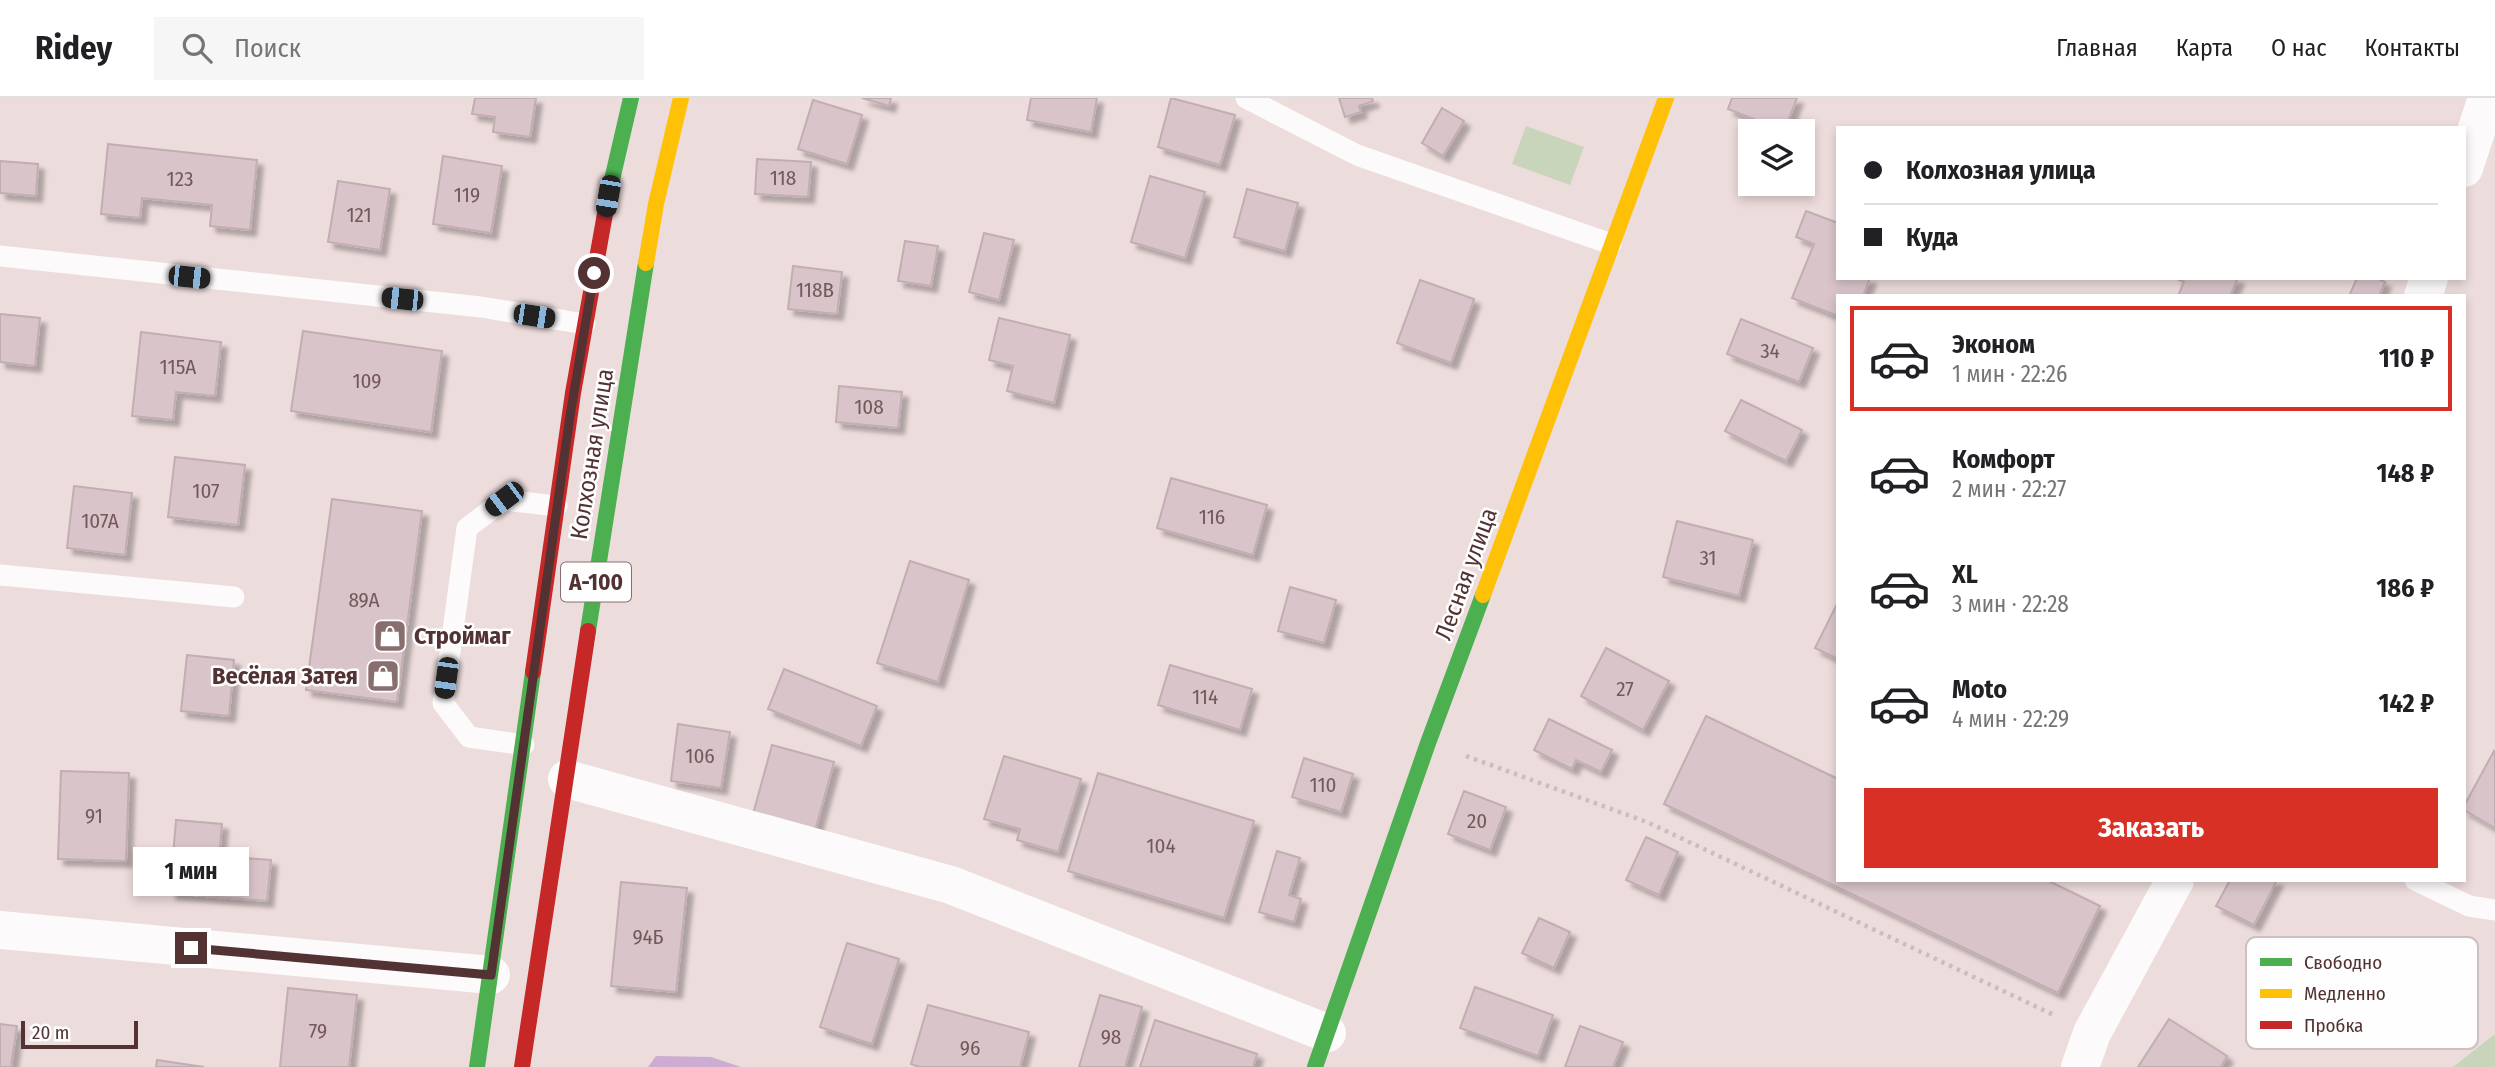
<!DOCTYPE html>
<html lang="ru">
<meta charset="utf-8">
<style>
body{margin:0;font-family:"Fira Sans Condensed",sans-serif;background:#f6f6f6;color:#202124;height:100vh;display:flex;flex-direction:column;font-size:26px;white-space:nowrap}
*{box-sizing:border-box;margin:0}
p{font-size:23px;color:#757577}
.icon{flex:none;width:38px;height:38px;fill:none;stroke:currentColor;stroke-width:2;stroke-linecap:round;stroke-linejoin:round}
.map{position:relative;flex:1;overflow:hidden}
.details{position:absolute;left:1836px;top:196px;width:630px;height:588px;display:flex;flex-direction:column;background:#fff;border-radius:0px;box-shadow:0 4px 10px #0003}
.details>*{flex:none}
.guide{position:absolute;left:1836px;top:28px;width:630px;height:154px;border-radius:0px;box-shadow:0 4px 10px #0003;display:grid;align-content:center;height:154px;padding:0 28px;background:#fff}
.buttons{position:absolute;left:1738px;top:21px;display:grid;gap:14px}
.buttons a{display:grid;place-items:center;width:77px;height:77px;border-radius:0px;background:#fff;box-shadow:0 4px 10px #0003;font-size:35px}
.scale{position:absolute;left:21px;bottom:18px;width:117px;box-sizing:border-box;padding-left:7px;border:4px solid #533233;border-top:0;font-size:19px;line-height:24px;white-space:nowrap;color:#533233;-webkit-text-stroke:5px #fefefe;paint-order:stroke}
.end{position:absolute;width:32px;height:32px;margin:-16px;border:9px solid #533233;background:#fff;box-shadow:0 0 0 4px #fff}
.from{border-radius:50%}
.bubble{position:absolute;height:49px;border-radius:0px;background:#fff;box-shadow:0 4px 10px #0003;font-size:23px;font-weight:700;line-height:49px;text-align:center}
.car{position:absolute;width:21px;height:42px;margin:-21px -10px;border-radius:9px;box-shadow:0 0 5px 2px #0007;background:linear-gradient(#222 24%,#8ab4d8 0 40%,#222 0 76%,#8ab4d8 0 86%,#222 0)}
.guide b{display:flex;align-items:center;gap:24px;height:66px;font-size:26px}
.guide b+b{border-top:2px solid #e0e0e0}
.guide i{width:18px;height:18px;background:#202124}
ul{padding:12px 0 0;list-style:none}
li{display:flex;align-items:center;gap:21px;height:105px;margin:0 14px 10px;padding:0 14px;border:4px solid transparent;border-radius:0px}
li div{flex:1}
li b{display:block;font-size:26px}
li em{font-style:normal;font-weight:700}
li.on{border-color:#d93025}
li>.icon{width:63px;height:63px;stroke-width:1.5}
.action{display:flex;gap:14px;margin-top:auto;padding:14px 28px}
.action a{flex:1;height:80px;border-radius:0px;background:#d93025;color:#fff;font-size:28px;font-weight:700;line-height:80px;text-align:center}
header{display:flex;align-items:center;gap:42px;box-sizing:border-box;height:98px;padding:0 35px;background:#fff;border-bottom:2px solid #e0e0e0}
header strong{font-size:33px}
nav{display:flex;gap:38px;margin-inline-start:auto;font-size:24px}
.search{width:490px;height:63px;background:#f6f6f6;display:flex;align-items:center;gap:18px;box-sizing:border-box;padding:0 24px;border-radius:0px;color:#757577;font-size:26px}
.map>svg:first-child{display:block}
</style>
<header>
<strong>Ridey</strong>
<div class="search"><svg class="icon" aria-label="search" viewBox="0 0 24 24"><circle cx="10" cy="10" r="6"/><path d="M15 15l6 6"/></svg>Поиск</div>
<nav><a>Главная</a><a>Карта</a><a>О нас</a><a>Контакты</a></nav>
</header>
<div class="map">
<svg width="2495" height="969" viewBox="0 0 2495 969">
<defs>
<filter id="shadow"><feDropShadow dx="6" dy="6" stdDeviation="2" flood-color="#0004"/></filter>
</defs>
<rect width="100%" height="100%" fill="#eddcdc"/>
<g fill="#c9d5ba">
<path d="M1526,28L1584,49L1570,87L1512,66Z"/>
<path d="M2495,936V969H2453Z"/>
</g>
<path fill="#cdacd1" d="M656,958L711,959L741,969H648Z"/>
<g fill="#d9c5c9" stroke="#c2adb2" stroke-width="2" filter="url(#shadow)">
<path d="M475,0H536L530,39L493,34L495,19L472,16Z"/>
<path d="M862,0H891L889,8Z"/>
<path d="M1031,0H1097L1091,34L1027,22Z"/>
<path d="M1171,0L1235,17L1220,67L1158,49Z"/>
<path d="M1339,0H1372L1373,3L1359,8L1361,14L1345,19Z"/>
<path d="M1732,0H1797L1784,33L1728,11Z"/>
<path d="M813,2L862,17L847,66L798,51Z"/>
<path d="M1442,10L1464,23L1443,58L1422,45Z"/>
<path d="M108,46L257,62L250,132L210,128L212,107L142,100L140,120L101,116Z"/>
<path d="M443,58L502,68L491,135L433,126Z"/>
<path d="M757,61L811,64L808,99L755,96Z"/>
<path d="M0,63L38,66L36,98L0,95Z"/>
<path d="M1150,78L1205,94L1185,160L1131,144Z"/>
<path d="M338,83L390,91L380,152L328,144Z"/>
<path d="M1247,91L1298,105L1285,153L1234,139Z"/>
<path d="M1806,113L1838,125V180H1870L1863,198H1838V218L1792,200L1814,146L1796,139Z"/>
<path d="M984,135L1014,142L999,202L969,194Z"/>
<path d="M905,143L938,148L931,188L898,183Z"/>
<path d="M793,168L842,174L837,216L788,211Z"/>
<path d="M2175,180H2238L2230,198H2178L2184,184Z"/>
<path d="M2357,180H2377L2385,184L2379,198H2349Z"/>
<path d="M1420,182L1474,201L1451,265L1397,245Z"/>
<path d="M0,216L40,220L35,268L0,264Z"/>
<path d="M999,220L1070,237L1054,305L1007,293L1013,268L989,262Z"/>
<path d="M1741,221L1813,250L1799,284L1727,256Z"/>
<path d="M303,233L442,253L431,334L291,313Z"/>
<path d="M141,234L221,244L215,298L176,294L173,322L132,318Z"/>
<path d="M839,288L902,294L898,330L836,324Z"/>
<path d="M1741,302L1802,332L1786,363L1725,333Z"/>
<path d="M175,359L245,367L238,427L168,419Z"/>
<path d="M1171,380L1267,407L1253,457L1157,430Z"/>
<path d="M74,388L132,395L125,457L67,450Z"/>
<path d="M332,401L422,413L397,604L306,592Z"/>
<path d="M1677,423L1753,442L1739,498L1663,479Z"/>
<path d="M910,463L969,482L938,584L877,565Z"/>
<path d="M1290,489L1336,502L1324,545L1278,533Z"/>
<path d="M1838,504V561L1815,550Z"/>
<path d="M1606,550L1669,583L1643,632L1581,598Z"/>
<path d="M187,557L234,562L229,618L181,613Z"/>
<path d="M1170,567L1252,591L1240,632L1158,607Z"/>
<path d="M784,571L877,608L861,648L768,611Z"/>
<path d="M1706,618L1838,681V782H2047L2100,808L2058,895L1664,706Z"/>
<path d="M1549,621L1612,652L1601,674L1576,662L1572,671L1534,652Z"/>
<path d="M678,626L730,634L721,690L671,683Z"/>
<path d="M772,647L834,664L815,733L753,716Z"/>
<path d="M2494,653L2495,654V730L2464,712V708Z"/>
<path d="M1004,658L1081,681L1058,754L1017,742L1020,731L984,721Z"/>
<path d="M1304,660L1353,676L1341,714L1292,699Z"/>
<path d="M61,673L129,675L126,763L58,761Z"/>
<path d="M1098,675L1254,723L1224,820L1068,773Z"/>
<path d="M1464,693L1506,709L1490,752L1448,736Z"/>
<path d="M176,722L222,726L219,758L271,762L267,803L170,795Z"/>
<path d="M1646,739L1678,754L1659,797L1626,782Z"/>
<path d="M1277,753L1300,760L1289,797L1301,801L1294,824L1259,814Z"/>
<path d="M2230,782H2277L2254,827L2216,808Z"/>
<path d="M621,784L687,790L676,894L611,888Z"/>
<path d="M1539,820L1570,834L1554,870L1522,855Z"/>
<path d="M847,845L899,861L872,946L820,929Z"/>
<path d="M1475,889L1553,917L1538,958L1460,930Z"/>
<path d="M288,890L357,897L349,969H280Z"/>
<path d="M1100,897L1142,909L1125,969H1079Z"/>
<path d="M928,907L1029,934L1020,969H920L911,966Z"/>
<path d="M2169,921L2227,958L2221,969H2138Z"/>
<path d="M1155,922L1257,956L1253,969H1140Z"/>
<path d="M0,926L17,928L11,969H0Z"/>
<path d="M1580,928L1623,944L1613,969H1565Z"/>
<path d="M157,962L204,969H156Z"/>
</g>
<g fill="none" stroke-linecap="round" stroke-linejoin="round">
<path stroke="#c8bebe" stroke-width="4.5" stroke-dasharray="3.5 5" stroke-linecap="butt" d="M1466,658L1647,724L2056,918"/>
<g stroke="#fcfafa" stroke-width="21">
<path d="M1246,0L1357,57L1611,146"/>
<path d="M0,158L481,209L585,226"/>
<path d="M0,477L234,499"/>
<path d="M524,647L469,639L443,605L467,430L504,402L557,408"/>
<path d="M2415,782L2469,808L2495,812"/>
</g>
<g stroke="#fcfafa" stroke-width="38">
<path d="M2464,70L2487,0"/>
<path d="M2423,198L2429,180"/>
<path d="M567,681L951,787L1327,935"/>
<path d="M0,832L491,877"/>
<path d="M2080,969L2092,935L2175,782"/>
</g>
<g stroke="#4caf50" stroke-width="16">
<path d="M608,99L631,0"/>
<path d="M588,533L646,165"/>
<path d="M477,969L533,574"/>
<path d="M1315,969L1428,645L1483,497"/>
</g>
<g stroke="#ffc107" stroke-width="16">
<path d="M646,165L656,106L681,0"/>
<path d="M1483,497L1666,0"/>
</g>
<g stroke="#c62828" stroke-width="16">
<path d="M533,574L573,295L608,99"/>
<path d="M522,969L588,533"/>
</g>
</g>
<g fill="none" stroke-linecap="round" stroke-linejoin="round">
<path stroke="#533233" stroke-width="9" d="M191,850L491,877L570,318L594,175"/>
</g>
<defs>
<symbol id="shop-square" viewBox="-11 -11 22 22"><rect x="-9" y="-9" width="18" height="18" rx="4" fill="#896e6e" stroke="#fefefe"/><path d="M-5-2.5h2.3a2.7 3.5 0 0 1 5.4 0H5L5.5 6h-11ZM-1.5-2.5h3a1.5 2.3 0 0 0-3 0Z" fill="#fff"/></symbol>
</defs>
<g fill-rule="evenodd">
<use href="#shop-square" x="371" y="519" width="38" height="38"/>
<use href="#shop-square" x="364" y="559" width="38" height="38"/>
</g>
<g text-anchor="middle" stroke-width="5" stroke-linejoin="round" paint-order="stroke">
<g font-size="21" fill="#755859">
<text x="783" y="87">118</text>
<text x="180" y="88">123</text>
<text x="467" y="104">119</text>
<text x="359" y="124">121</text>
<text x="815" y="199">118В</text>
<text x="1770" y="260">34</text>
<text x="178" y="276">115А</text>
<text x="367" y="290">109</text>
<text x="869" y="316">108</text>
<text x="206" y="400">107</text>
<text x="1212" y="426">116</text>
<text x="100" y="430">107А</text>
<text x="1708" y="467">31</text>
<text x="364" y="509">89А</text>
<text x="1625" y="598">27</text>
<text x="1205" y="606">114</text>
<text x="700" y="665">106</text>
<text x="1323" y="694">110</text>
<text x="94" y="725">91</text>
<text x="1477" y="730">20</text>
<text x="1161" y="755">104</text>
<text x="648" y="846">94Б</text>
<text x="318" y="940">79</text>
<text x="1111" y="946">98</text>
<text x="970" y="957">96</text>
</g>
<rect fill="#fefefe" stroke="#866f70" stroke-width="2" x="561" y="464.5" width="70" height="39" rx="5"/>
<g font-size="23" font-weight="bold" fill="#533233">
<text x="596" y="492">А-100</text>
</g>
<g font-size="24" fill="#533233" stroke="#fefefe">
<text transform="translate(592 356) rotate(-81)" y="8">Колхозная улица</text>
<text transform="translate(1466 476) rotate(-70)" y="8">Лесная улица</text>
</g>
<g font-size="24" font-weight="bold" fill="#533233" stroke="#fefefe" text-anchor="start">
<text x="414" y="546">Строймаг</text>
<text x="358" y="586" text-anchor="end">Весёлая Затея</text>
</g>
</g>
<rect x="2246" y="839" width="232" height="112" rx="10" fill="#fefefe" stroke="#cbc1c1" stroke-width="2"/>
<rect x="2260" y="860" width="32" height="8" fill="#4caf50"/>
<rect x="2260" y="891" width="32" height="9" fill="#ffc107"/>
<rect x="2260" y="923" width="32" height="8" fill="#c62828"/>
<g font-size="19" fill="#533233">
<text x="2304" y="871">Свободно</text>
<text x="2304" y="902">Медленно</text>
<text x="2304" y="934">Пробка</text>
</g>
</svg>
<div class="buttons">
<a><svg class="icon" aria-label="layers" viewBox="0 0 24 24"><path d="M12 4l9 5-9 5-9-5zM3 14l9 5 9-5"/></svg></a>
</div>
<div class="scale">20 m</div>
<i class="end from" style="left:594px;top:175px"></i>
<i class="end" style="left:191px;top:850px"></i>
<div class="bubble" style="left:133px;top:749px;width:116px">1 мин</div>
<i class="car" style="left:608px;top:98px;rotate:190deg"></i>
<i class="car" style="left:189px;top:179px;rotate:96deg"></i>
<i class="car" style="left:402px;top:201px;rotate:276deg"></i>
<i class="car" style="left:534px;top:218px;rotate:99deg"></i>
<i class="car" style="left:504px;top:401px;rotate:233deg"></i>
<i class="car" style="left:446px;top:580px;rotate:188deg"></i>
<div class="guide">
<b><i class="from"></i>Колхозная улица</b>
<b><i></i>Куда</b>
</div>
<section class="details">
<ul>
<li class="on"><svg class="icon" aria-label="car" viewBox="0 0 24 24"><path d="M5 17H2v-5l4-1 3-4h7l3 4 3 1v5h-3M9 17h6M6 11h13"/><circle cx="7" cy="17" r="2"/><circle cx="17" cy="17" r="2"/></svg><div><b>Эконом</b><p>1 мин · 22:26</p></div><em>110 ₽</em></li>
<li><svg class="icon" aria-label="car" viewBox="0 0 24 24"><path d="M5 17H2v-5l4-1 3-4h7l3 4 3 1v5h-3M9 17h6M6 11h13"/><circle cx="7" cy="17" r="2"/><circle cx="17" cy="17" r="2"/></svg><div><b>Комфорт</b><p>2 мин · 22:27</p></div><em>148 ₽</em></li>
<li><svg class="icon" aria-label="car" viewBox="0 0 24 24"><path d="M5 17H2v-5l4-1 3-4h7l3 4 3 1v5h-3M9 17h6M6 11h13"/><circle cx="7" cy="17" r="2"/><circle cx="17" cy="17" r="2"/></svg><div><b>XL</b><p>3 мин · 22:28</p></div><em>186 ₽</em></li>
<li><svg class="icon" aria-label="car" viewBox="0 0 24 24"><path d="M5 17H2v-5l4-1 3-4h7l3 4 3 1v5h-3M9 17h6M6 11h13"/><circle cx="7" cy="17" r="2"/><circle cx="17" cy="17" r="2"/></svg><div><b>Moto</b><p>4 мин · 22:29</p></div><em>142 ₽</em></li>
</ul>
<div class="action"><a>Заказать</a></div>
</section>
</div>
